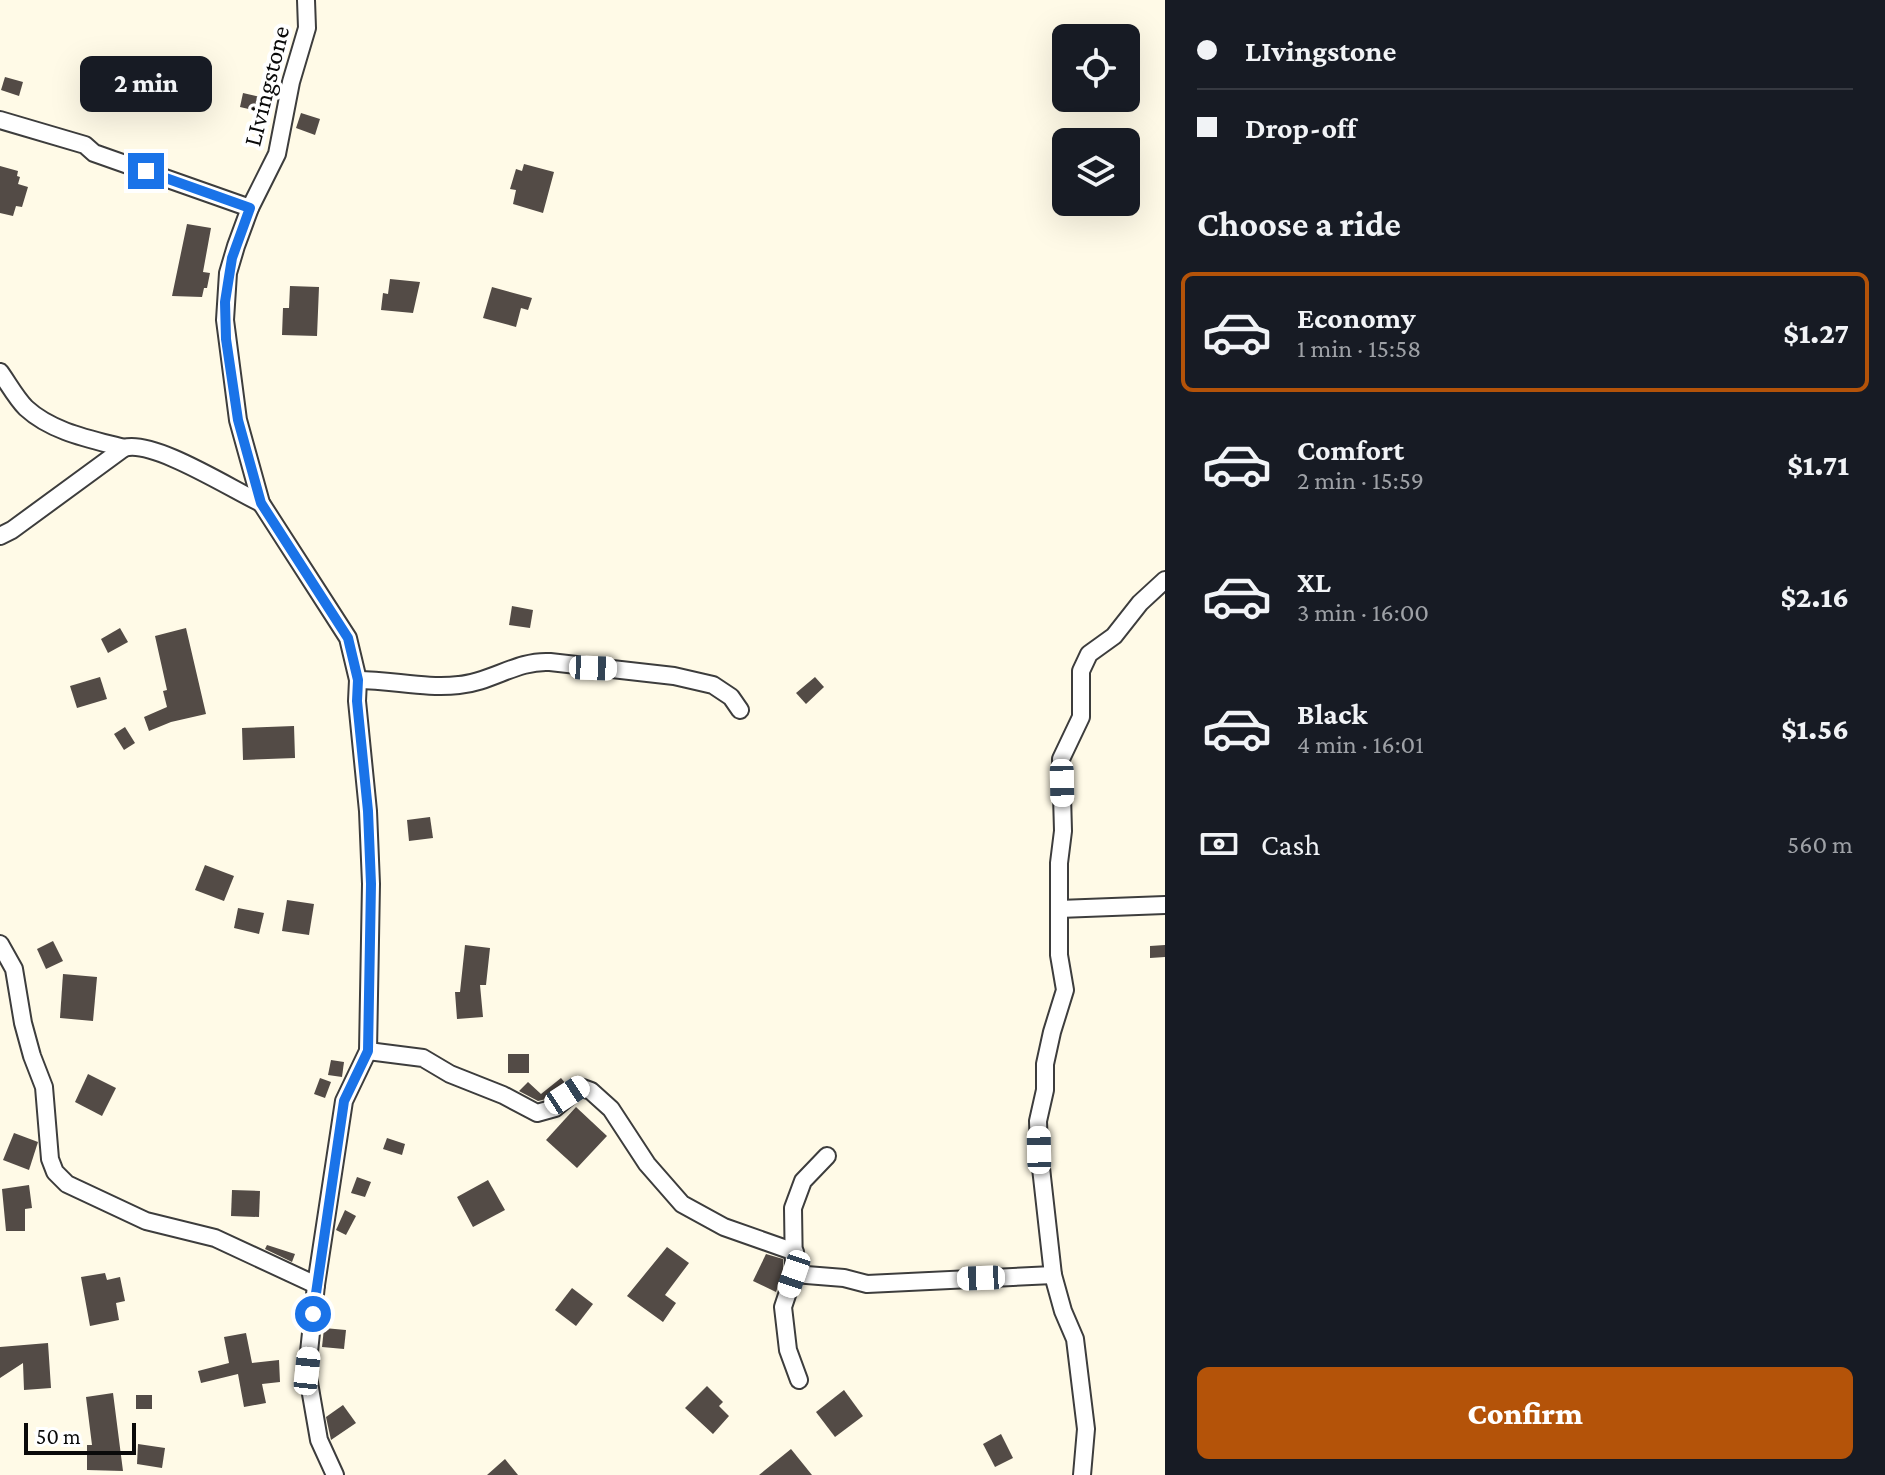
<!DOCTYPE html>
<meta charset="utf-8">
<style>
body{margin:0;font-family:"Crimson Pro",serif;background:#242831;color:#f1f3f6;height:100vh;display:flex;flex-direction:column;font-size:30px;white-space:nowrap}
*{box-sizing:border-box;margin:0}
p{font-size:26px;color:#9ea1a6}
.icon{flex:none;width:44px;height:44px;fill:none;stroke:currentColor;stroke-width:2;stroke-linecap:round;stroke-linejoin:round}
.map{position:relative;flex:1;overflow:hidden}
.panel{display:flex;flex-direction:column;background:#171b24;width:720px}
.panel>*{flex:none}
.hud{display:grid;align-content:center;height:176px;padding:0 32px;background:#171b24}
.buttons{position:absolute;left:1052px;top:24px;display:grid;gap:16px}
.buttons a{display:grid;place-items:center;width:88px;height:88px;border-radius:12px;background:#171b24;box-shadow:0 8px 32px #0002;font-size:40px}
.scale{position:absolute;left:24px;bottom:20px;width:112px;box-sizing:border-box;padding-left:8px;border:4px solid #0a0a0a;border-top:0;font-size:22px;line-height:28px;white-space:nowrap;color:#0a0a0a;-webkit-text-stroke:6px #fff;paint-order:stroke}
.end{position:absolute;width:36px;height:36px;margin:-18px;border:10px solid #1a73e8;background:#fff;box-shadow:0 0 0 4px #fff}
.from{border-radius:50%}
.bubble{position:absolute;height:56px;border-radius:12px;background:#171b24;box-shadow:0 8px 32px #0002;font-size:26px;font-weight:800;line-height:56px;text-align:center}
.car{position:absolute;width:24px;height:48px;margin:-24px -12px;border-radius:10px;box-shadow:0 0 6px 2px #0007;background:linear-gradient(#fff 24%,#345 0 40%,#fff 0 76%,#345 0 86%,#fff 0)}
.hud b{display:flex;align-items:center;gap:28px;height:76px;font-size:30px}
.hud b+b{border-top:2px solid #363941}
.hud i{width:20px;height:20px;background:#f1f3f6}
ul{padding:0;list-style:none}
li{display:flex;align-items:center;gap:24px;height:120px;margin:0 16px 12px;padding:0 16px;border:4px solid transparent;border-radius:12px}
li div{flex:1}
li b{display:block;font-size:30px}
li em{font-style:normal;font-weight:800}
li.active{border-color:#b45309}
li>.icon{width:72px;height:72px;stroke-width:1.5}
h2{padding:0 32px;font-size:36px;line-height:96px}
.pay{display:flex;align-items:center;gap:20px;height:88px;padding:0 32px;font-size:30px}
.pay p{margin-inline-start:auto}
.primary-button{display:flex;gap:16px;margin-top:auto;padding:16px 32px}
.primary-button a{flex:1;height:92px;border-radius:12px;background:#b45309;color:#fff;font-size:32px;font-weight:800;line-height:92px;text-align:center}
main{display:flex;flex:1;min-height:0}
.map>svg:first-child{display:block}
</style>
<main>
<div class="map">
<svg width="1165" height="1475" viewBox="0 0 1165 1475">
<rect width="100%" height="100%" fill="#fffae7"/>
<g fill="#534b46">
<path d="M5,77L23,82L19,96L1,90Z"/>
<path d="M243,93L260,97L257,111L240,107Z"/>
<path d="M301,113L320,119L315,135L296,128Z"/>
<path d="M524,164L554,172L543,213L513,204L516,190L510,189L516,169L522,171Z"/>
<path d="M0,166L18,171L17,176L20,177L18,184L28,187L22,207L16,206L13,216L0,213Z"/>
<path d="M187,224L211,228L203,272L210,273L207,288H204L202,297L172,296Z"/>
<path d="M390,279L420,282L413,313L381,310L383,293L388,294Z"/>
<path d="M290,286L319,287L317,336L282,335L283,308H289Z"/>
<path d="M492,287L532,298L528,310L521,308L516,327L483,318Z"/>
<path d="M512,606L533,610L530,628L509,625Z"/>
<path d="M120,628L128,642L108,653L101,639Z"/>
<path d="M186,628L206,714L171,722L149,731L144,717L167,707L163,691L167,690L155,636Z"/>
<path d="M100,677L107,699L77,708L70,686Z"/>
<path d="M815,677L824,687L806,704L796,693Z"/>
<path d="M294,726L295,758L243,760L242,728Z"/>
<path d="M125,727L135,743L124,750L114,734Z"/>
<path d="M430,817L433,838L409,841L407,820Z"/>
<path d="M205,865L234,876L224,901L195,890Z"/>
<path d="M287,900L314,904L309,935L282,931Z"/>
<path d="M238,908L264,913L259,934L234,928Z"/>
<path d="M53,941L63,961L46,969L37,949Z"/>
<path d="M465,945L490,948L486,985H480L483,1017L457,1019L455,992H460Z"/>
<path d="M1165,945V957L1150,958V946Z"/>
<path d="M63,974L97,977L93,1021L60,1018Z"/>
<rect x="508" y="1054" width="21" height="19"/>
<path d="M331,1060L344,1062L342,1077L328,1075Z"/>
<path d="M88,1074L116,1088L102,1116L75,1102Z"/>
<path d="M320,1078L331,1082L325,1098L314,1094Z"/>
<path d="M561,1078L566,1084L550,1098L538,1101L519,1091L528,1082L541,1094Z"/>
<path d="M576,1107L607,1136L577,1168L546,1140Z"/>
<path d="M14,1133L38,1142L29,1170L3,1160Z"/>
<path d="M387,1138L405,1144L402,1155L383,1149Z"/>
<path d="M357,1177L371,1182L365,1197L351,1193Z"/>
<path d="M488,1180L505,1210L473,1227L457,1197Z"/>
<path d="M29,1185L32,1208L25,1209V1231H6L2,1189Z"/>
<path d="M232,1190L260,1191L259,1217L231,1216Z"/>
<path d="M345,1210L356,1216L346,1235L336,1230Z"/>
<path d="M267,1245L295,1254L292,1262L265,1249Z"/>
<path d="M667,1247L689,1263L665,1295L676,1303L663,1322L627,1296Z"/>
<path d="M766,1254L783,1259V1272L776,1292L753,1281Z"/>
<path d="M105,1273L107,1280L120,1277L125,1301L116,1303L119,1320L90,1326L81,1277Z"/>
<path d="M572,1288L593,1304L576,1326L555,1310Z"/>
<path d="M324,1328L346,1330L344,1349L322,1347Z"/>
<path d="M246,1333L252,1363L279,1360L280,1382L262,1384L266,1403L244,1407L238,1374L201,1383L198,1371L229,1363L224,1337Z"/>
<path d="M48,1343L51,1388L24,1390L23,1363L0,1378V1347Z"/>
<path d="M707,1386L723,1402L719,1406L729,1416L713,1434L685,1408Z"/>
<path d="M844,1390L863,1416L835,1437L816,1412Z"/>
<path d="M113,1393L123,1471L87,1470V1445H92L86,1397Z"/>
<rect x="136" y="1395" width="16" height="14"/>
<path d="M343,1405L356,1423L331,1440L326,1417Z"/>
<path d="M1001,1434L1013,1458L995,1467L983,1444Z"/>
<path d="M138,1444L165,1448L162,1468L137,1464Z"/>
<path d="M791,1449L812,1475H759Z"/>
<path d="M505,1459L518,1475H487Z"/>
</g>
<g fill="none" stroke-linecap="round" stroke-linejoin="round">
<defs>
<g id="minor">
<path d="M306,0L307,28L291,82L277,154L250,208L236,246L228,273L225,320L238,420L261,503L348,638L358,680L357,701L368,811L371,884L368,1051L344,1101L316,1285L307,1371L319,1440L335,1475"/>
<path d="M0,120L85,145L94,153L250,208"/>
<path d="M0,372C8,383 16,398 26,408C52,432 90,439 124,448"/>
<path d="M0,536L12,530L124,448C153,439 231,489 261,503"/>
<path d="M358,680C392,680 426,689 459,685C492,682 517,660 550,662L674,676L713,685L731,697L740,710"/>
<path d="M1059,909L1165,905"/>
<path d="M0,944L14,969L23,1023L32,1056L44,1087L50,1159L55,1172L67,1184L146,1221L215,1238L316,1285"/>
<path d="M368,1051L423,1058L450,1074L503,1095L537,1113L555,1108L580,1087L591,1091L611,1109L647,1164L682,1204L724,1227L795,1252"/>
<path d="M794,1274L844,1278L867,1284L1053,1275"/>
<path d="M799,1380L788,1350L783,1307L794,1274L793,1208L803,1181L827,1156"/>
<path d="M1082,1475L1086,1429L1075,1339L1063,1311L1053,1275L1039,1150L1038,1121L1045,1090V1064L1052,1032L1065,990L1059,955V863L1063,831L1061,759L1081,717V671L1089,654L1114,636L1140,603L1165,580"/>
</g>
</defs>
<use href="#minor" stroke="#3d3d3d" stroke-width="20"/>
<use href="#minor" stroke="#fff" stroke-width="16"/>
</g>
<g fill="none" stroke-linecap="round" stroke-linejoin="round">
<path stroke="#1a73e8" stroke-width="10" d="M146,171L250,208L232,258L225,302L226,339L238,420L261,503L348,638L358,680L357,701L368,811L371,884L368,1051L344,1101L313,1314"/>
</g>
<g text-anchor="middle" stroke-width="8" stroke-linejoin="round" paint-order="stroke">
<g font-size="26" fill="#0a0a0a" stroke="#fff">
<text transform="translate(266 86) rotate(-76)" y="9">LIvingstone</text>
</g>
</g>
</svg>
<div class="buttons">
<a><svg class="icon" aria-label="locate" viewBox="0 0 24 24"><circle cx="12" cy="12" r="6"/><path d="M12 2v4M12 18v4M2 12h4M18 12h4"/></svg></a>
<a><svg class="icon" aria-label="layers" viewBox="0 0 24 24"><path d="M12 4l9 5-9 5-9-5zM3 14l9 5 9-5"/></svg></a>
</div>
<div class="scale">50 m</div>
<i class="end from" style="left:313px;top:1314px"></i>
<i class="end" style="left:146px;top:171px"></i>
<div class="bubble" style="left:80px;top:56px;width:132px">2 min</div>
<i class="car" style="left:593px;top:668px;rotate:92deg"></i>
<i class="car" style="left:1062px;top:783px;rotate:179deg"></i>
<i class="car" style="left:567px;top:1095px;rotate:57deg"></i>
<i class="car" style="left:1039px;top:1150px;rotate:359deg"></i>
<i class="car" style="left:794px;top:1274px;rotate:199deg"></i>
<i class="car" style="left:981px;top:1278px;rotate:268deg"></i>
<i class="car" style="left:307px;top:1371px;rotate:6deg"></i>
</div>
<section class="panel">
<div class="hud">
<b><i class="from"></i>LIvingstone</b>
<b><i></i>Drop-off</b>
</div>
<h2>Choose a ride</h2>
<ul>
<li class="active"><svg class="icon" aria-label="car" viewBox="0 0 24 24"><path d="M5 17H2v-5l4-1 3-4h7l3 4 3 1v5h-3M9 17h6M6 11h13"/><circle cx="7" cy="17" r="2"/><circle cx="17" cy="17" r="2"/></svg><div><b>Economy</b><p>1 min · 15:58</p></div><em>$1.27</em></li>
<li><svg class="icon" aria-label="car" viewBox="0 0 24 24"><path d="M5 17H2v-5l4-1 3-4h7l3 4 3 1v5h-3M9 17h6M6 11h13"/><circle cx="7" cy="17" r="2"/><circle cx="17" cy="17" r="2"/></svg><div><b>Comfort</b><p>2 min · 15:59</p></div><em>$1.71</em></li>
<li><svg class="icon" aria-label="car" viewBox="0 0 24 24"><path d="M5 17H2v-5l4-1 3-4h7l3 4 3 1v5h-3M9 17h6M6 11h13"/><circle cx="7" cy="17" r="2"/><circle cx="17" cy="17" r="2"/></svg><div><b>XL</b><p>3 min · 16:00</p></div><em>$2.16</em></li>
<li><svg class="icon" aria-label="car" viewBox="0 0 24 24"><path d="M5 17H2v-5l4-1 3-4h7l3 4 3 1v5h-3M9 17h6M6 11h13"/><circle cx="7" cy="17" r="2"/><circle cx="17" cy="17" r="2"/></svg><div><b>Black</b><p>4 min · 16:01</p></div><em>$1.56</em></li>
</ul>
<div class="pay"><svg class="icon" aria-label="cash" viewBox="0 0 24 24"><path d="M3 7h18v10H3z"/><circle cx="12" cy="12" r="2"/></svg>Cash<p>560 m</p></div>
<div class="primary-button"><a>Confirm</a></div>
</section>
</main>
